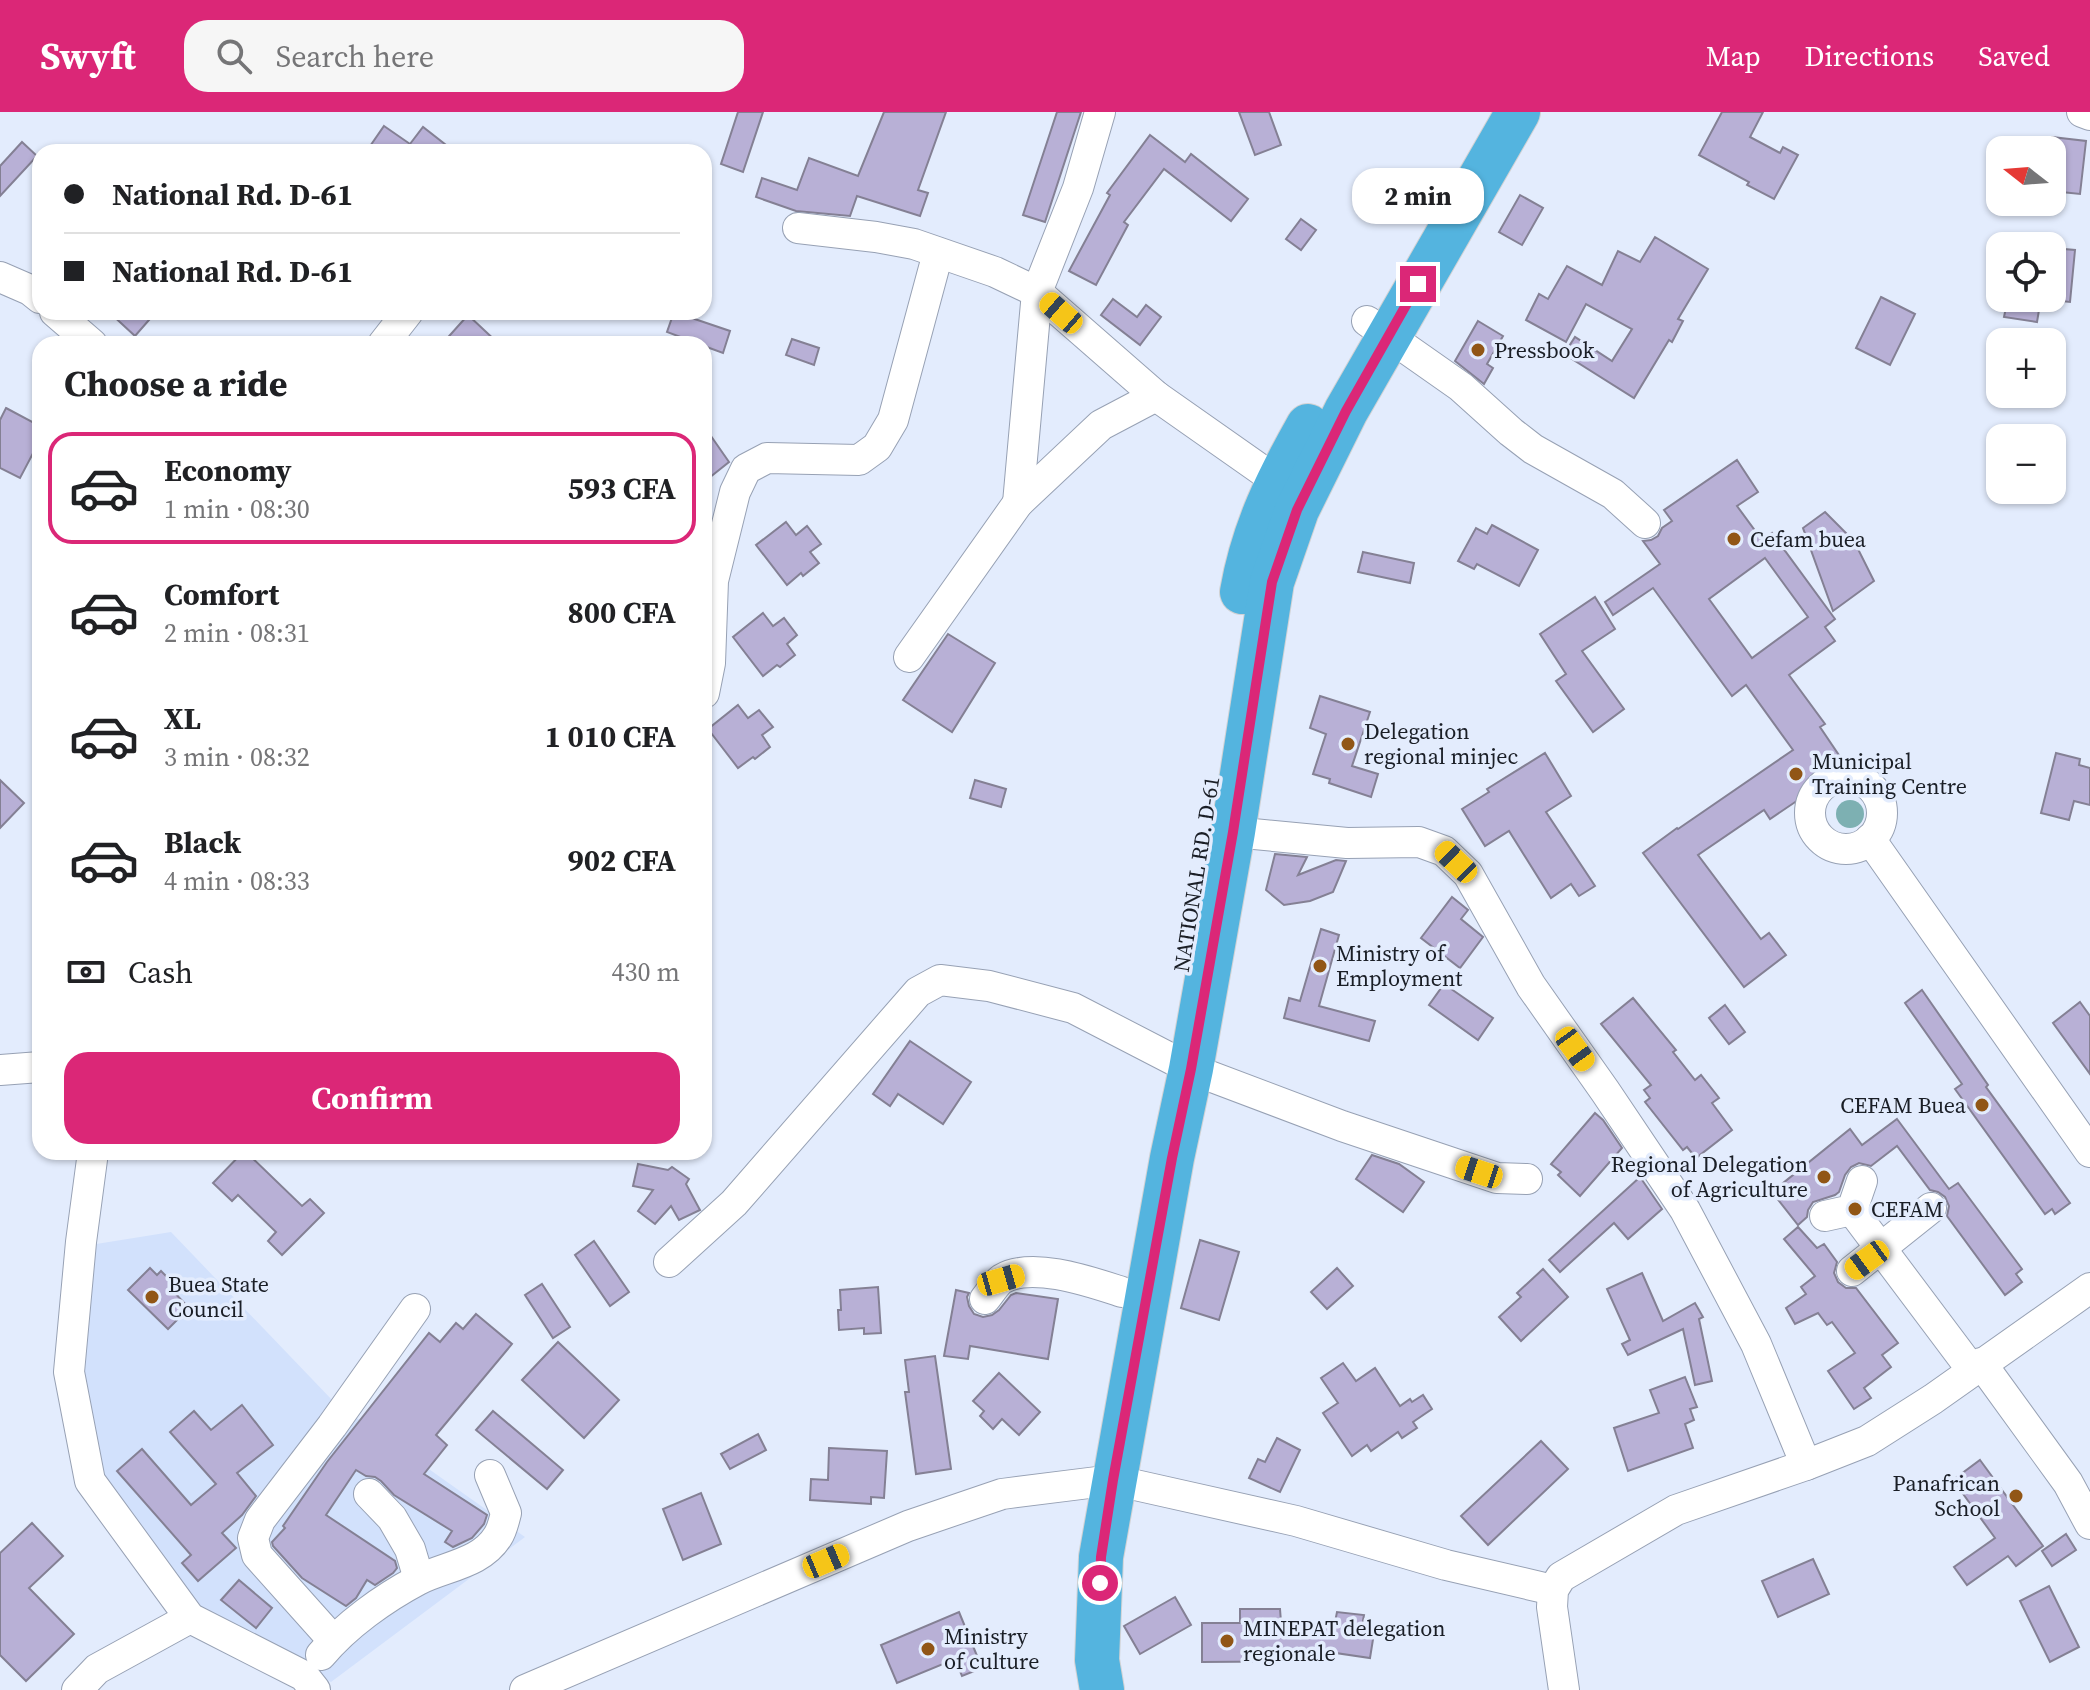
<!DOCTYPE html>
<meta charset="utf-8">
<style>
body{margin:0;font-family:"Source Serif 4",serif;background:#f6f6f6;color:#202124;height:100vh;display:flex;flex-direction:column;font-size:30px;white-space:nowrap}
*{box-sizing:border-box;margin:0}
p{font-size:26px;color:#757577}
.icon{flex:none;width:44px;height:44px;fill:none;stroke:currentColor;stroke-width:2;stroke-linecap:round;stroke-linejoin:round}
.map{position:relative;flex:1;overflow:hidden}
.details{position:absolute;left:32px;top:224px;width:680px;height:824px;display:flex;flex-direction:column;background:#fff;border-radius:24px;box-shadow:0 2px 6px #0004}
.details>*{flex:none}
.top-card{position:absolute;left:32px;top:32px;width:680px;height:176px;border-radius:24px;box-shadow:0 2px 6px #0004;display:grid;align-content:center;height:176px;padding:0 32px;background:#fff}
.needle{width:52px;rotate:287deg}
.controls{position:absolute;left:1986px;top:24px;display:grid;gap:16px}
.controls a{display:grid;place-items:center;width:80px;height:80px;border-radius:16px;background:#fff;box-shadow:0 2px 6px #0004;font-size:40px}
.end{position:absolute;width:36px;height:36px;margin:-18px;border:10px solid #db2777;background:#fff;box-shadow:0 0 0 4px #fff}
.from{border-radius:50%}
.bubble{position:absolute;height:56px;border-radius:24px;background:#fff;box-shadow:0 2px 6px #0004;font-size:26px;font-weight:700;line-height:56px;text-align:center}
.car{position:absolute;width:24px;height:48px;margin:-24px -12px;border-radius:10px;box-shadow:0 0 6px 2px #0007;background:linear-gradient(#f5c518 24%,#345 0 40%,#f5c518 0 76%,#345 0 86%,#f5c518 0)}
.top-card b{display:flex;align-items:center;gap:28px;height:76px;font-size:30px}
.top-card b+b{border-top:2px solid #e0e0e0}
.top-card i{width:20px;height:20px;background:#202124}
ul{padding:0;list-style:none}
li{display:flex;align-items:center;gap:24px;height:112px;margin:0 16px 12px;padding:0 16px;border:4px solid transparent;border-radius:24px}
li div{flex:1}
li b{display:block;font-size:30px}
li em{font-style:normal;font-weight:700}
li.active{border-color:#db2777}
li>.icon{width:72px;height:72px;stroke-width:1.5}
h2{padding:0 32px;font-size:36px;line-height:96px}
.pay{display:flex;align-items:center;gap:20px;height:88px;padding:0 32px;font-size:30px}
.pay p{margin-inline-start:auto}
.action{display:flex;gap:16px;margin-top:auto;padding:16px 32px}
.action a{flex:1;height:92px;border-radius:24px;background:#db2777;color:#fff;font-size:32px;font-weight:700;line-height:92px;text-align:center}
header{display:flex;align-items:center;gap:48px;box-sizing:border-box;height:112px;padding:0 40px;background:#db2777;color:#fff}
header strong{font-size:38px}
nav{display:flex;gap:44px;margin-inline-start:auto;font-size:28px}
.search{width:560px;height:72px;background:#f6f6f6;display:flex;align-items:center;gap:20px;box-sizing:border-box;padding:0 28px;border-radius:24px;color:#757577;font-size:30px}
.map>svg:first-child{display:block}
</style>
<header>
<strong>Swyft</strong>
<div class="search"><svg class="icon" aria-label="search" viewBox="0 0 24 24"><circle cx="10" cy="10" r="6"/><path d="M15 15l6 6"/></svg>Search here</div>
<nav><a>Map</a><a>Directions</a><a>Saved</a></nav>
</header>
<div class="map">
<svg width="2090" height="1578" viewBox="0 0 2090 1578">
<rect width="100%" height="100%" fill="#e3ecfd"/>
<path fill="#d2e1fc" d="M171,1120L334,1290L525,1425L331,1570L196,1502L94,1369L72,1261L84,1134Z"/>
<circle fill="#7db0b2" cx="1850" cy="702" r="14"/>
<g fill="#b8b0d6" stroke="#848094" stroke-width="2" fill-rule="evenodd">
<path d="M738,0H763L743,60L721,52Z"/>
<path d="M884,0H946L918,78L928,81L920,104L857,84L850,104L796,99L756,85L762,66L797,78L809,46L858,64Z"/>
<path d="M1057,0H1081L1045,110L1023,103Z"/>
<path d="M1239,0H1269L1281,33L1255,43Z"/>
<path d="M1722,0H1763L1750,25L1780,41L1783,35L1798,43L1774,87L1747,73L1749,70L1699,43Z"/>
<path d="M384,14L410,32L423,15L455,40H366Z"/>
<path d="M1150,23L1185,50L1191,42L1248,87L1231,109L1164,57L1124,110L1128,113L1096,173L1069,159L1110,83L1107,81Z"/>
<path d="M2052,25L2086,29L2080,82L2052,79Z"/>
<path d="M22,30L37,44L0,84V54Z"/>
<path d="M1520,83L1543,96L1522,133L1499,120Z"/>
<path d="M1301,107L1316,118L1301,138L1286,127Z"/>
<path d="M1655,125L1708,157L1678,207L1683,209L1672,230L1669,228L1634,286L1564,242L1575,225L1612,249L1632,217L1586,192L1566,230L1526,208L1539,182L1548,187L1567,154L1602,173L1618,139L1640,150Z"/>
<path d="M2052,136L2075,138L2070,190L2052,188Z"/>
<path d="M1881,185L1915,202L1890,253L1856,236Z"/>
<path d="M2008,186H2041L2037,210L2004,205Z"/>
<path d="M1113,187L1137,205L1146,193L1161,205L1140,233L1101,203Z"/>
<path d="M109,200H156L135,224Z"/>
<path d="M674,200L730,219L723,241L704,234V232H699L667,220Z"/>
<path d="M468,203L499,232H442Z"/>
<path d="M1478,209L1503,224L1487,252L1493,256L1484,272L1455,249Z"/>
<path d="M792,227L819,236L814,253L786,243Z"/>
<path d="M6,296L40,314V328L20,366L0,356V308Z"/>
<path d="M704,314L729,350L704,370Z"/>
<path d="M1737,348L1758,380L1737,394L1762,428L1772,421L1835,507L1825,515L1835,529L1789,563L1825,612L1820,615L1847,655L1770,707L1764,698L1698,743L1761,827L1769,821L1786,843L1744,875L1643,741L1677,716L1678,717L1793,638L1746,573L1732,584L1653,476L1613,503L1605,490L1660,452L1643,429L1651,428L1658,424L1662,416L1672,409L1664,398ZM1765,446L1808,505L1752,546L1709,487Z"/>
<path d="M1825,400L1854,429L1874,469L1833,499L1803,416Z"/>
<path d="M786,410L796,423L807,414L821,432L810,440L819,451L803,464L801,461L787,473L756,433Z"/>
<path d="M1492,413L1538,438L1519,474L1477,452L1474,457L1458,449L1476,416L1487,422Z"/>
<path d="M1363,440L1414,451L1410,471L1358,460Z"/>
<path d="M1595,485L1615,517L1582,539L1624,597L1593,620L1556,569L1566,562L1540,522Z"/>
<path d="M763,501L773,514L784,506L797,523L787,532L795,543L780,555L777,553L763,564L733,525Z"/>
<path d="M948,522L995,551L952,620L903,588Z"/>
<path d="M1320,584L1370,600L1352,654L1378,662L1371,685L1329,671L1330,667L1313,662L1326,622L1310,616Z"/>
<path d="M738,593L748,606L759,598L773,615L762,623L770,635L755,647L753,645L738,656L708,617Z"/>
<path d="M1545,641L1571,684L1546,700L1595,774L1579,784L1571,772L1551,786L1509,719L1485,734L1462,697L1489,680L1487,677Z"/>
<path d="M2056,641L2080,647L2079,653L2090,656V693L2074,689L2069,708L2041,701Z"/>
<path d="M0,668L24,691L0,716Z"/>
<path d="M975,668L1006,677L1001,695L970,686Z"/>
<path d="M1275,742L1307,745L1298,763L1336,748L1346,749L1333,780L1310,789L1284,793L1266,778Z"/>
<path d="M1452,785L1468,798L1461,807L1483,825L1460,856L1421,826Z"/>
<path d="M1321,817L1339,823L1319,894L1375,909L1369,929L1284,906L1289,886L1300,889Z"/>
<path d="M1444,872L1493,906L1478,928L1429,893Z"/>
<path d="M1922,878L1988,973L1986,975L2070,1091L2055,1102L2052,1097L2045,1102L1955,977L1962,972L1905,891Z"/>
<path d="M1633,886L1676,938L1673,940L1695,968L1701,963L1719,986L1712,991L1732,1018L1696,1046L1687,1035L1683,1038L1645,990L1650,986L1644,978L1651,973L1601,912Z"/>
<path d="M2080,890L2090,904V962L2053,911Z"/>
<path d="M1725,893L1745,920L1729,932L1709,906Z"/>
<path d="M910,929L971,970L943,1012L898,982L890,994L873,982Z"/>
<path d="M1595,1001L1603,1008L1622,1036L1580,1084L1558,1063L1561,1060L1551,1052Z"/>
<path d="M1897,1007L1949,1077L1958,1071L2022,1157L2016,1162L2022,1170L2005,1183L1947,1104L1949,1094L1945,1085L1938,1080L1930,1078L1897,1034L1871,1054L1859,1051L1851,1055L1845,1063L1839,1080L1835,1083L1813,1090L1808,1098L1807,1105L1798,1113L1772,1080L1850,1017L1862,1033Z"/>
<path d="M243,1040H246L302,1094L310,1087L324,1101L282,1143L268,1129L276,1120L238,1083L232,1089L213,1071Z"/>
<path d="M1372,1043L1399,1052L1424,1070L1403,1100L1356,1067Z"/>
<path d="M638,1052L668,1058L672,1055L689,1067L686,1072L700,1098L679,1108L671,1094L655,1112L638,1099L653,1078L633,1074Z"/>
<path d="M1640,1065L1662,1097L1628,1127L1614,1111L1560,1160L1549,1148Z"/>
<path d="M1798,1115L1817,1136L1824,1132L1837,1150L1834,1161L1838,1170L1846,1176H1856L1898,1231L1882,1243L1891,1255L1864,1276L1871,1286L1854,1297L1828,1259L1855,1241L1832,1210L1827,1213L1818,1201L1795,1212L1786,1196L1806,1182L1801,1175L1815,1164L1784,1127Z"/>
<path d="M1200,1128L1239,1140L1219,1208L1181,1196Z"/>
<path d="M594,1129L629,1180L610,1194L575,1143Z"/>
<path d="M150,1156L157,1163L161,1159L174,1172L170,1176L189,1196L168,1217L128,1178Z"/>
<path d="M1337,1156L1353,1174L1327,1197L1311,1180Z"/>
<path d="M1543,1157L1568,1185L1521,1229L1499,1205L1521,1185L1517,1181Z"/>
<path d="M1642,1161L1663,1209L1695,1191L1703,1205L1699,1207L1712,1269L1695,1273L1683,1217L1628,1243L1622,1232L1630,1228L1607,1177Z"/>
<path d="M542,1172L570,1215L553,1226L525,1183Z"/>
<path d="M878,1175L881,1221L864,1222V1216L839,1218L838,1198H841L840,1178Z"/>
<path d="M956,1178L969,1181L967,1185L969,1194L974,1202L983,1205L992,1203L999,1198L1011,1183L1016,1181L1058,1187L1048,1247L970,1234L968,1247L944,1244Z"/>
<path d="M476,1202L512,1232L436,1323L447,1333L424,1362L487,1403L484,1412L472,1426L453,1435L445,1430L452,1419L394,1383L381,1369L375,1365L366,1364L356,1358L326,1403L395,1449L397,1456L393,1461L375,1473L367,1468L356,1486L346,1494L302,1466L273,1434L272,1430L285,1416L283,1414L327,1350L429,1221L440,1230L456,1211L463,1217Z"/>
<path d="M558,1230L619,1288L584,1326L522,1268Z"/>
<path d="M935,1244L951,1357L916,1362L905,1280H909L905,1248Z"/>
<path d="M1343,1251L1356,1269L1375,1256L1400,1294L1410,1287L1412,1290L1423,1283L1432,1297L1413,1310L1417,1316L1402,1326L1398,1320L1371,1339L1367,1333L1352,1344L1323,1301L1338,1291L1321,1266Z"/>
<path d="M999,1261L1040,1300L1019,1323L1002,1307L993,1317L980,1304L984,1299L973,1289Z"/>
<path d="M1685,1265L1697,1295L1690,1297L1694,1308L1685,1312L1693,1336L1628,1359L1614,1316L1659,1301L1650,1278Z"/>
<path d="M242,1293L273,1333L237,1361L256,1384L242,1403L222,1421L236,1436L198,1469L182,1451L191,1443L117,1359L142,1337L191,1393L216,1372L170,1320L194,1299L211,1318Z"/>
<path d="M493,1299L563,1358L547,1377L476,1318Z"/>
<path d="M758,1322L766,1338L730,1357L721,1342Z"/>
<path d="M1277,1326L1300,1338L1280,1380L1249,1366L1258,1347L1265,1350Z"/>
<path d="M1541,1329L1568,1357L1488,1433L1461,1404Z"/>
<path d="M829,1336L887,1339L884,1386L871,1385V1392L810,1388L811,1367L828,1368Z"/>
<path d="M1980,1348L2043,1434L2016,1454L2008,1444L1967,1473L1954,1455L1995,1426L1953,1368Z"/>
<path d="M701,1381L721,1432L683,1448L663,1397Z"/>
<path d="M32,1411L63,1444L29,1476L74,1522L26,1569L0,1543V1441Z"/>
<path d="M2066,1422L2076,1438L2052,1454L2042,1439Z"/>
<path d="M1813,1447L1829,1482L1778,1505L1762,1469Z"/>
<path d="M239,1468L272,1496L256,1516L221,1488Z"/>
<path d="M2049,1474L2079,1535L2050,1550L2020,1489Z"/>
<path d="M1175,1485L1191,1513L1140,1542L1124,1514Z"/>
<path d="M1240,1497H1280L1281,1510H1335L1337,1500L1364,1503L1361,1519L1374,1521L1370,1546L1315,1538L1316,1549L1202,1550V1511H1240Z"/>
<path d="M959,1500L982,1556L962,1564L955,1547L897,1571L881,1533Z"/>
</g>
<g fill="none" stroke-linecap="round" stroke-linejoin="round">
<defs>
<g id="minor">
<path d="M2082,0L2090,3"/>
<path d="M798,116L876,125L914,132L995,160L1037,180L1156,284L1277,369"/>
<path d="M0,165L30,178L40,186"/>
<path d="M55,200L92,232"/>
<path d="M1367,209L1461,275L1511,320L1533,337L1613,382L1645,411"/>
<path d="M383,232L408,200"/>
<path d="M1018,391L1037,180L1078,76L1100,0"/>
<path d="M909,545L1018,391L1101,313L1156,284"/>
<path d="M704,581L710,551L713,469L735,380L746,357L767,346L859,348L877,335L893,308L938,141"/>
<circle cx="1846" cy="701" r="36"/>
<path d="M1233,720L1347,731L1419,730L1444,739L1468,762L1531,874L1605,979L1685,1098L1756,1232L1806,1353"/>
<path d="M1870,727L2090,1040"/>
<path d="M0,958L40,955"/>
<path d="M93,1040L81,1130L69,1260L90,1369L190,1506L304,1564L315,1578"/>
<path d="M1852,1098L1972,1258"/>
<path d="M1825,1104L1852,1098L1862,1069"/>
<path d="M669,1150L734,1091L918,880L940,868L989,874L1073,896L1191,957L1342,1014L1497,1066L1527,1067"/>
<path d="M1852,1159L1931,1096"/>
<path d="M985,1187C990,1181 996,1171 1002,1167C1032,1149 1091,1170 1122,1180"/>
<path d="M1981,1251L2068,1371L2090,1412"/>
<path d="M369,1382L392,1406L410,1437L419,1467"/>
<path d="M333,1528L257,1443L253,1426L260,1408L332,1314L415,1197"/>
<path d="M321,1543C346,1513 384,1486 418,1468C445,1454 481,1452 498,1424C502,1418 504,1409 506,1401L490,1363"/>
<path d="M77,1578L97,1557L190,1506"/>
<path d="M525,1578L908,1414L1002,1382L1113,1368L1296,1409L1446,1453L1553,1478"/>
<path d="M1564,1578L1552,1495L1553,1478L1561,1465L1676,1398L1806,1353L1867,1329L1933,1287L2090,1176"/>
</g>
<g id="highway">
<path d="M1242,480C1253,417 1277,369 1308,314"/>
<path d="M1102,1578L1097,1548L1101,1445L1172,1046L1191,957L1233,720L1272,470L1297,398L1346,299L1518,0"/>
</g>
</defs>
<use href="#minor" stroke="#97a1b4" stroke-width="32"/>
<use href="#highway" stroke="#d1d2d4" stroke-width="46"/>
<use href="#minor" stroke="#fff" stroke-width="30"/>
<use href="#highway" stroke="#54b4df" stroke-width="44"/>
</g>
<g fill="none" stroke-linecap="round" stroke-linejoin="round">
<path stroke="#db2777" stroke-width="10" d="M1100,1471L1101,1445L1113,1368L1172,1046L1191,957L1233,720L1272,470L1297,398L1346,299L1418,172"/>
</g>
<g fill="#915616" stroke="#e3ecfd" stroke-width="3">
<circle cx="1478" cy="238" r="8"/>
<circle cx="1734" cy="427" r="8"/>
<circle cx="1348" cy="632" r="8"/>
<circle cx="1796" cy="662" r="8"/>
<circle cx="1320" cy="854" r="8"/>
<circle cx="1982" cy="993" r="8"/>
<circle cx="1824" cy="1065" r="8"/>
<circle cx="1855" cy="1097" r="8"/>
<circle cx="152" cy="1185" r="8"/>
<circle cx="2016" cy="1384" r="8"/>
<circle cx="1227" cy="1529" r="8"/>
<circle cx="928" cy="1537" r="8"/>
</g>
<g text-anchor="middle" stroke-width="7" stroke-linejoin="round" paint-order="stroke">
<g font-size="22" fill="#1a1e26" stroke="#e3ecfd" text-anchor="start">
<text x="1494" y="246">Pressbook</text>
<text x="1750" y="435">Cefam buea</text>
<text x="1364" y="627">Delegation<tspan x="1364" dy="25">regional minjec</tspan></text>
<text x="1812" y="657">Municipal<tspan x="1812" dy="25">Training Centre</tspan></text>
<text x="1336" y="849">Ministry of<tspan x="1336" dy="25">Employment</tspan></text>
<text x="1966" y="1001" text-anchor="end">CEFAM Buea</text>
<text x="1808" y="1060" text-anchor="end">Regional Delegation<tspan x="1808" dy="25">of Agriculture</tspan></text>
<text x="1871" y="1105">CEFAM</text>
<text x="168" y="1180">Buea State<tspan x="168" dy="25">Council</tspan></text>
<text x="2000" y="1379" text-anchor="end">Panafrican<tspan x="2000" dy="25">School</tspan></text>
<text x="1243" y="1524">MINEPAT delegation<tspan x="1243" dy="25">regionale</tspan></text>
<text x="944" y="1532">Ministry<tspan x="944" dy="25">of culture</tspan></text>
</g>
<g font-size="22" fill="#1a1e26" stroke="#e3ecfd">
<text transform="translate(1196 762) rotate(-81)" y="8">NATIONAL RD. D-61</text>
</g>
</g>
</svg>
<div class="controls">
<a><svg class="needle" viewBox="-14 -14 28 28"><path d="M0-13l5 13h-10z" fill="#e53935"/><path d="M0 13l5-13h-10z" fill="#757577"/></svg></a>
<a><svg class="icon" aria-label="locate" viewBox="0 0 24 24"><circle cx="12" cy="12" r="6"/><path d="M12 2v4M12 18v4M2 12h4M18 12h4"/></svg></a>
<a>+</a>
<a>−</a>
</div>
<i class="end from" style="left:1100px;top:1471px"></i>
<i class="end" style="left:1418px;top:172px"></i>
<div class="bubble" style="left:1352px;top:56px;width:132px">2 min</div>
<i class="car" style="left:1061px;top:201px;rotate:311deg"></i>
<i class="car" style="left:1456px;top:750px;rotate:314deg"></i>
<i class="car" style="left:1575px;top:937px;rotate:144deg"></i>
<i class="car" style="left:1479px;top:1060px;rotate:288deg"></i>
<i class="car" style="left:1867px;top:1148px;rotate:234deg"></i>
<i class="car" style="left:1001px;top:1168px;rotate:74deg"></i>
<i class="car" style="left:826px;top:1449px;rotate:67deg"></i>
<div class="top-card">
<b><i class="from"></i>National Rd. D-61</b>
<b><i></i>National Rd. D-61</b>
</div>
<section class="details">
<h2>Choose a ride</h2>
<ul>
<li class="active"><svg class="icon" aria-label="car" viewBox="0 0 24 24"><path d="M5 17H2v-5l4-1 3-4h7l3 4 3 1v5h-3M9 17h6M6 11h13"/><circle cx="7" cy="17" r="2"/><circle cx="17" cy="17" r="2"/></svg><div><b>Economy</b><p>1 min · 08:30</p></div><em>593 CFA</em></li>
<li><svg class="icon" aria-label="car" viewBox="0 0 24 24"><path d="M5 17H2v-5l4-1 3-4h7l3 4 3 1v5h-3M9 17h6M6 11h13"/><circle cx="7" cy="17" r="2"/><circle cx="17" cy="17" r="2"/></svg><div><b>Comfort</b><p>2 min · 08:31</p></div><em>800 CFA</em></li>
<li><svg class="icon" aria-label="car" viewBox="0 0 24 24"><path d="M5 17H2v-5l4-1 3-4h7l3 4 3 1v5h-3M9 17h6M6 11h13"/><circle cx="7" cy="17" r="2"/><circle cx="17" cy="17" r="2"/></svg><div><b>XL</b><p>3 min · 08:32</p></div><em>1 010 CFA</em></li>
<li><svg class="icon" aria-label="car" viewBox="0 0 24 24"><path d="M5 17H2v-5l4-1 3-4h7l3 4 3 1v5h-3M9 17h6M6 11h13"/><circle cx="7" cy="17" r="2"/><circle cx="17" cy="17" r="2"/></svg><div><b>Black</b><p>4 min · 08:33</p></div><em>902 CFA</em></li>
</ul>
<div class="pay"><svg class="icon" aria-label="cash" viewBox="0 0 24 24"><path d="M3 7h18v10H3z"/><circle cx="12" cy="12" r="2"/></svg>Cash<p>430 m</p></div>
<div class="action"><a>Confirm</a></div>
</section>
</div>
